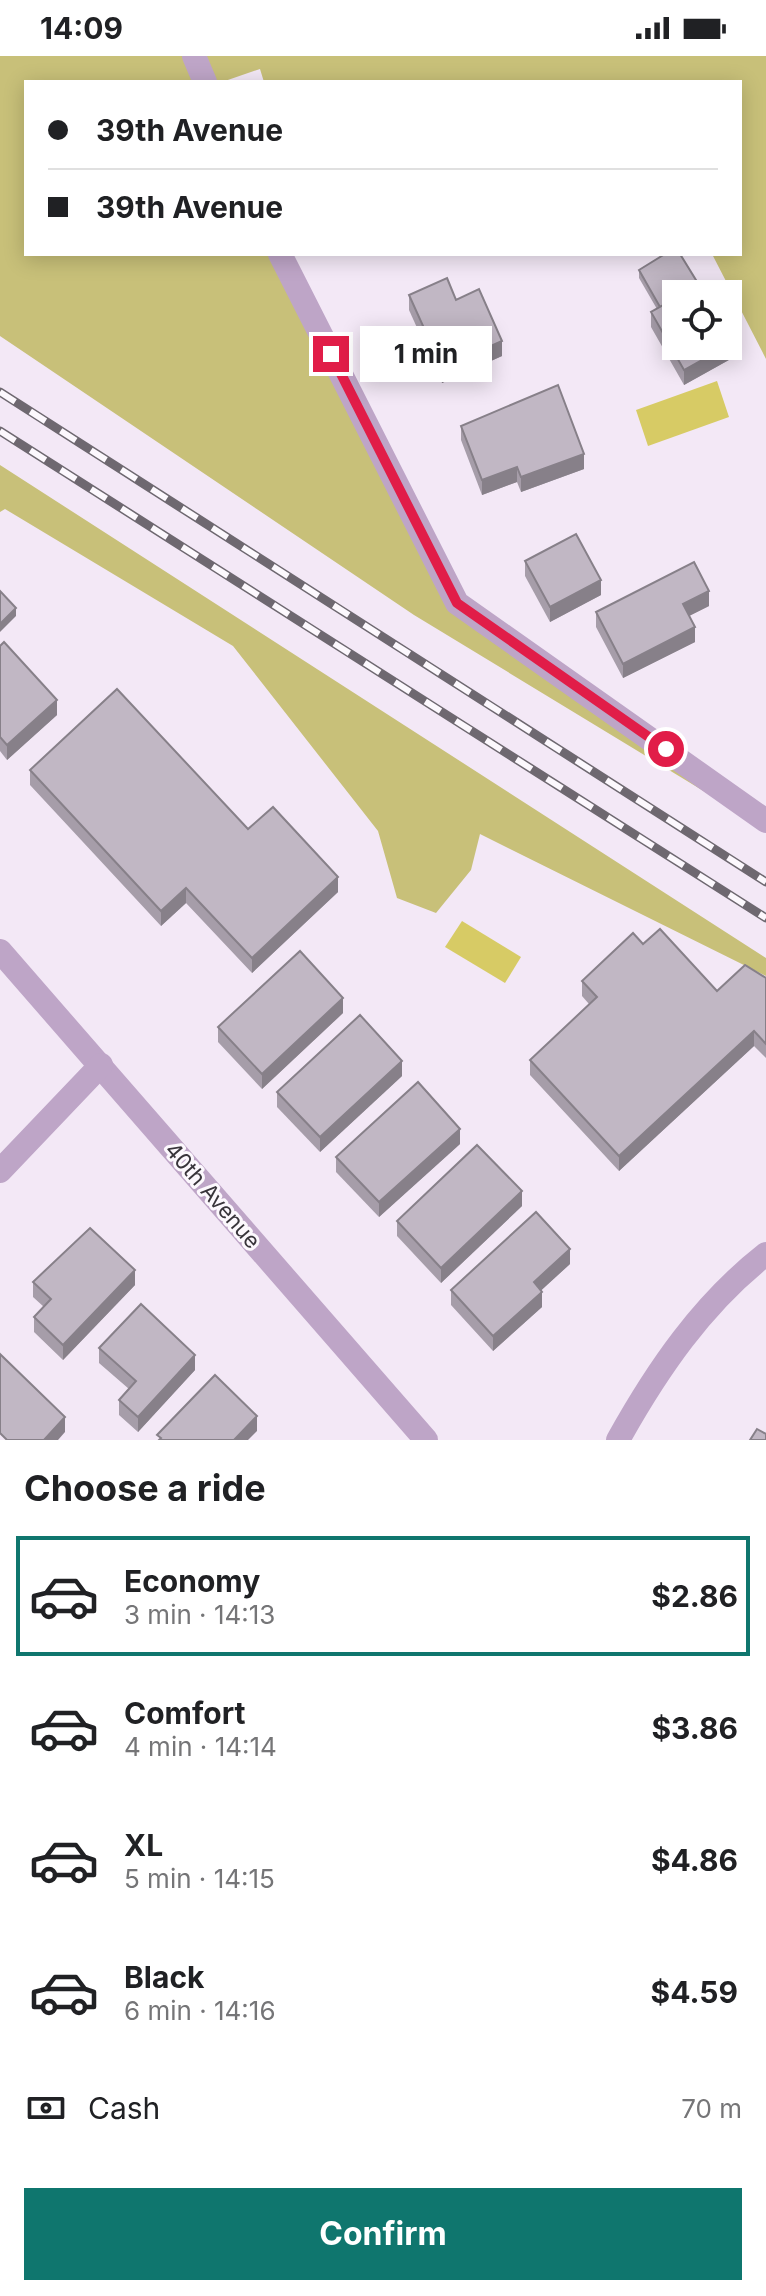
<!DOCTYPE html>
<meta charset="utf-8">
<style>
body{margin:0;font-family:Inter,sans-serif;background:#f6f6f6;color:#202124;height:100vh;display:flex;flex-direction:column;font-size:30px;white-space:nowrap}
*{box-sizing:border-box;margin:0}
p{font-size:26px;color:#757577}
.icon{flex:none;width:44px;height:44px;fill:none;stroke:currentColor;stroke-width:2;stroke-linecap:round;stroke-linejoin:round}
.map{position:relative;height:1384px;overflow:hidden}
.details{display:flex;flex-direction:column;background:#fff;flex:1}
.details>*{flex:none}
.banner{position:absolute;left:24px;top:24px;width:718px;height:176px;border-radius:0px;box-shadow:0 4px 20px #0003;display:grid;align-content:center;height:176px;padding:0 24px;background:#fff}
.buttons{position:absolute;left:662px;top:224px;display:grid;gap:16px}
.buttons a{display:grid;place-items:center;width:80px;height:80px;border-radius:0px;background:#fff;box-shadow:0 4px 20px #0003;font-size:40px}
.end{position:absolute;width:36px;height:36px;margin:-18px;border:10px solid #e11d48;background:#fff;box-shadow:0 0 0 4px #fff}
.from{border-radius:50%}
.bubble{position:absolute;height:56px;border-radius:0px;background:#fff;box-shadow:0 4px 20px #0003;font-size:26px;font-weight:700;line-height:56px;text-align:center}
.banner b{display:flex;align-items:center;gap:28px;height:76px;font-size:30px}
.banner b+b{border-top:2px solid #e0e0e0}
.banner i{width:20px;height:20px;background:#202124}
ul{padding:0;list-style:none}
li{display:flex;align-items:center;gap:24px;height:120px;margin:0 16px 12px;padding:0 8px;border:4px solid transparent;border-radius:0px}
li div{flex:1}
li b{display:block;font-size:30px}
li em{font-style:normal;font-weight:700}
li.active{border-color:#0f766e}
li>.icon{width:72px;height:72px;stroke-width:1.5}
h2{padding:0 24px;font-size:36px;line-height:96px}
.pay{display:flex;align-items:center;gap:20px;height:88px;padding:0 24px;font-size:30px}
.pay p{margin-inline-start:auto}
.button{display:flex;gap:16px;margin-top:auto;padding:16px 24px}
.button a{flex:1;height:92px;border-radius:0px;background:#0f766e;color:#fff;font-size:32px;font-weight:700;line-height:92px;text-align:center}
.status{display:flex;justify-content:space-between;align-items:center;height:56px;padding:0 40px;background:#fff;direction:ltr}
.status svg{height:22px;fill:currentColor}
.map>svg:first-child{display:block}
</style>
<div class="status"><b>14:09</b><svg viewBox="0 0 49 12"><path d="M0 12V9h3v3zM5 12V6h3v6zM10 12V3h3v9zM15 12V0h3v12zM26 1h20v11H26zM47 4h2v5h-2z"/></svg></div>
<div class="map">
<svg width="766" height="1384" viewBox="0 0 766 1384">
<rect width="100%" height="100%" fill="#f3e8f6"/>
<g fill="#c8c079">
<path d="M0,0H766V303L712,198H740V26H264L260,13L222,26H26V198H279L457,547L766,773L414,559L0,280Z"/>
<path d="M0,409L766,902V920L480,778L471,814L436,857L397,842L378,775L233,590L5,453L0,456Z"/>
</g>
<g fill="#d7cb65">
<path d="M717,325L729,361L648,390L636,354Z"/>
<path d="M462,865L521,901L505,927L445,891Z"/>
</g>
<g fill="none" stroke-linecap="round" stroke-linejoin="round">
<g stroke="#bea5c7" stroke-width="24">
<path d="M194,0L205,26"/>
<path d="M280,198L457,547L766,765"/>
<path d="M0,895L426,1384"/>
<path d="M0,1115L101,1009"/>
<path d="M618,1384C657,1314 702,1248 766,1198"/>
</g>
<defs>
<g id="rail">
<path d="M0,336L766,826"/>
<path d="M0,375L766,862"/>
</g>
</defs>
<use href="#rail" stroke="#6e6870" stroke-width="9"/>
<use href="#rail" stroke="#fcf8fd" stroke-width="6" stroke-dasharray="18" stroke-linecap="butt"/>
</g>
<g fill="#a69da9">
<path d="M639,214L736,300L684,329L651,271V256L657,253L639,222Z"/>
<path d="M409,239L456,244L502,300L442,327L409,254Z"/>
<path d="M461,370L584,413L521,436L517,426L482,439L461,384Z"/>
<path d="M525,505L601,539L550,566L525,520Z"/>
<path d="M709,550L689,560L695,586L623,622L596,571V556Z"/>
<path d="M0,590L57,659L7,704L0,695Z"/>
<path d="M30,714L248,773L338,836L252,917L186,847L161,870L30,729Z"/>
<path d="M643,888L717,935L766,922V1002L754,990L619,1115L530,1019V1004L589,948L582,940V925Z"/>
<path d="M343,957L262,1033L218,986V971Z"/>
<path d="M402,1020L320,1096L277,1051V1036Z"/>
<path d="M460,1088L379,1161L336,1116V1101Z"/>
<path d="M522,1150L441,1227L397,1180V1165Z"/>
<path d="M570,1208L541,1234L542,1251L493,1295L451,1249V1234Z"/>
<path d="M33,1226L135,1229L63,1304L34,1276V1261L44,1251L33,1241Z"/>
<path d="M99,1292L195,1314L138,1376L119,1359V1344L129,1333L99,1307Z"/>
</g>
<g fill="#878089">
<path d="M502,285V300L442,327V312Z"/>
<path d="M736,285V300L684,329V314Z"/>
<path d="M584,398V413L521,436V421Z"/>
<path d="M517,411V426L482,439V424Z"/>
<path d="M601,524V539L550,566V551Z"/>
<path d="M709,535V550L683,563V548Z"/>
<path d="M16,552V560L0,576V568Z"/>
<path d="M695,571V586L623,622V608Z"/>
<path d="M57,644V659L7,704V689Z"/>
<path d="M338,821V836L252,917V902Z"/>
<path d="M186,832V847L161,870V855Z"/>
<path d="M343,942V957L262,1033V1018Z"/>
<path d="M754,975V990L619,1115V1100Z"/>
<path d="M402,1005V1020L320,1096V1081Z"/>
<path d="M460,1073V1088L379,1161V1146Z"/>
<path d="M522,1135V1150L441,1227V1212Z"/>
<path d="M570,1193V1208L534,1241V1226Z"/>
<path d="M135,1214V1229L63,1304V1289Z"/>
<path d="M542,1236V1251L493,1295V1280Z"/>
<path d="M195,1299V1314L138,1376V1361Z"/>
<path d="M257,1360V1375L248,1384H234Z"/>
<path d="M65,1361V1376L58,1384H44Z"/>
</g>
<g fill="#c1b7c4" stroke="#878089" stroke-width="2">
<path d="M665,198H680L699,229L683,238H676V242L660,251L639,214Z"/>
<path d="M447,222L456,244L479,233L502,285L442,312L409,239Z"/>
<path d="M703,227L709,238H683Z"/>
<path d="M676,242V290H727L684,314L651,256Z"/>
<path d="M728,271L736,285L728,290Z"/>
<path d="M558,329L584,398L521,421L517,411L482,424L461,370Z"/>
<path d="M576,478L601,524L550,551L525,505Z"/>
<path d="M694,506L709,535L683,548L695,571L623,608L596,556Z"/>
<path d="M0,535L16,552L0,568Z"/>
<path d="M4,586L57,644L7,689L0,681V590Z"/>
<path d="M117,633L248,773L273,751L338,821L252,902L186,832L161,855L30,714Z"/>
<path d="M660,873L717,935L745,909L766,922V988L754,975L619,1100L530,1004L597,941L582,925L633,877L643,888Z"/>
<path d="M300,895L343,942L262,1018L218,971Z"/>
<path d="M360,959L402,1005L320,1081L277,1036Z"/>
<path d="M418,1026L460,1073L379,1146L336,1101Z"/>
<path d="M477,1089L522,1135L441,1212L397,1165Z"/>
<path d="M536,1156L570,1193L534,1226L542,1236L493,1280L451,1234Z"/>
<path d="M90,1172L135,1214L63,1289L34,1261L51,1243L33,1226Z"/>
<path d="M141,1248L195,1299L138,1361L119,1344L136,1325L99,1292Z"/>
<path d="M0,1298L65,1361L44,1384H7L0,1377Z"/>
<path d="M215,1319L257,1360L234,1384H159L161,1382L157,1379Z"/>
<path d="M757,1373L766,1378V1384H750Z"/>
</g>
<g fill="none" stroke-linecap="round" stroke-linejoin="round">
<path stroke="#e11d48" stroke-width="10" d="M331,298L457,547L666,693"/>
</g>
<g text-anchor="middle" stroke-width="6" stroke-linejoin="round" paint-order="stroke">
<g font-size="22" fill="#39353b" stroke="#fcf8fd">
<text transform="translate(213 1139) rotate(49)" y="8">40th Avenue</text>
</g>
</g>
</svg>
<div class="buttons">
<a><svg class="icon" aria-label="locate" viewBox="0 0 24 24"><circle cx="12" cy="12" r="6"/><path d="M12 2v4M12 18v4M2 12h4M18 12h4"/></svg></a>
</div>
<i class="end from" style="left:666px;top:693px"></i>
<i class="end" style="left:331px;top:298px"></i>
<div class="bubble" style="left:360px;top:270px;width:132px">1 min</div>
<div class="banner">
<b><i class="from"></i>39th Avenue</b>
<b><i></i>39th Avenue</b>
</div>
</div>
<section class="details">
<h2>Choose a ride</h2>
<ul>
<li class="active"><svg class="icon" aria-label="car" viewBox="0 0 24 24"><path d="M5 17H2v-5l4-1 3-4h7l3 4 3 1v5h-3M9 17h6M6 11h13"/><circle cx="7" cy="17" r="2"/><circle cx="17" cy="17" r="2"/></svg><div><b>Economy</b><p>3 min · 14:13</p></div><em>$2.86</em></li>
<li><svg class="icon" aria-label="car" viewBox="0 0 24 24"><path d="M5 17H2v-5l4-1 3-4h7l3 4 3 1v5h-3M9 17h6M6 11h13"/><circle cx="7" cy="17" r="2"/><circle cx="17" cy="17" r="2"/></svg><div><b>Comfort</b><p>4 min · 14:14</p></div><em>$3.86</em></li>
<li><svg class="icon" aria-label="car" viewBox="0 0 24 24"><path d="M5 17H2v-5l4-1 3-4h7l3 4 3 1v5h-3M9 17h6M6 11h13"/><circle cx="7" cy="17" r="2"/><circle cx="17" cy="17" r="2"/></svg><div><b>XL</b><p>5 min · 14:15</p></div><em>$4.86</em></li>
<li><svg class="icon" aria-label="car" viewBox="0 0 24 24"><path d="M5 17H2v-5l4-1 3-4h7l3 4 3 1v5h-3M9 17h6M6 11h13"/><circle cx="7" cy="17" r="2"/><circle cx="17" cy="17" r="2"/></svg><div><b>Black</b><p>6 min · 14:16</p></div><em>$4.59</em></li>
</ul>
<div class="pay"><svg class="icon" aria-label="cash" viewBox="0 0 24 24"><path d="M3 7h18v10H3z"/><circle cx="12" cy="12" r="2"/></svg>Cash<p>70 m</p></div>
<div class="button"><a>Confirm</a></div>
</section>
